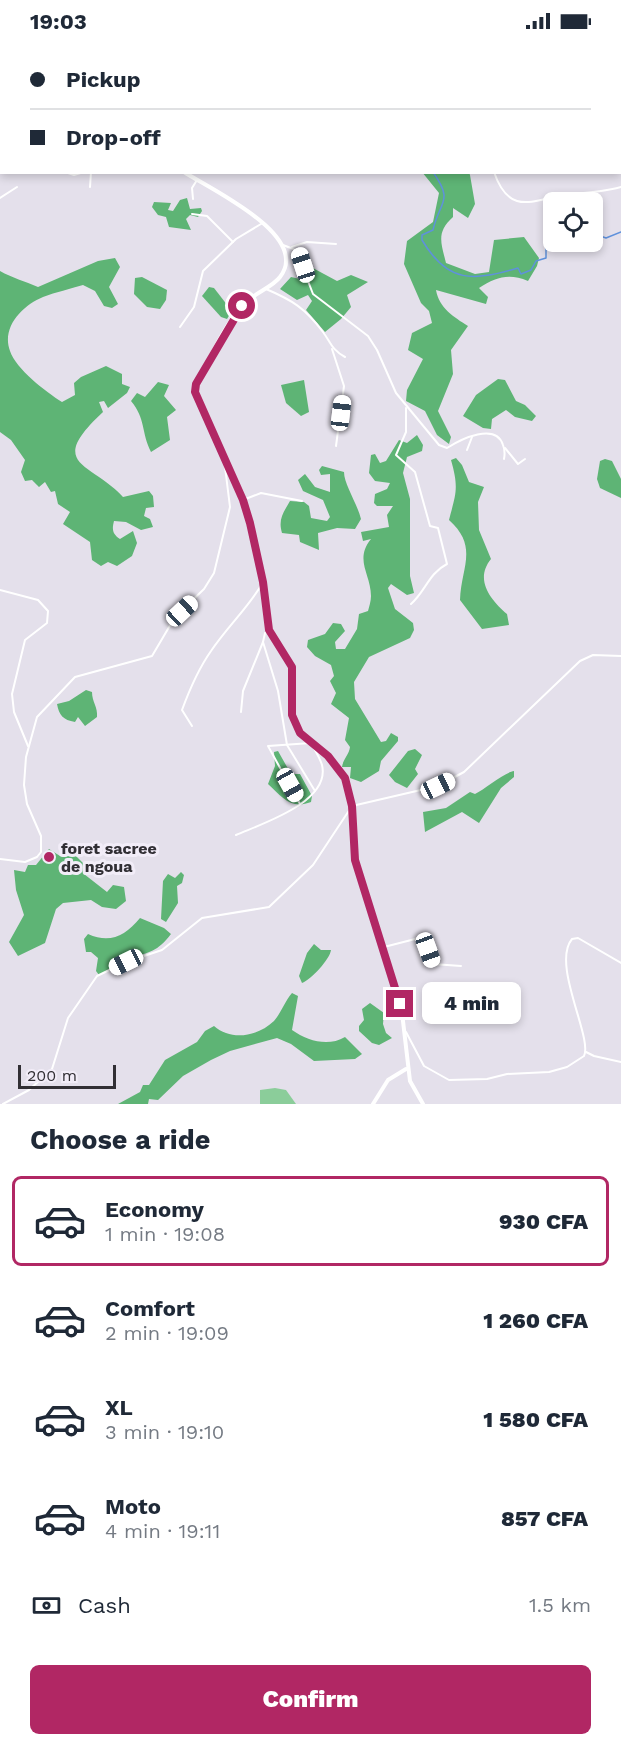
<!DOCTYPE html>
<meta charset="utf-8">
<style>
body{margin:0;font-family:"Work Sans",sans-serif;background:#f6f6f7;color:#1f2937;height:100vh;display:flex;flex-direction:column;font-size:22px;white-space:nowrap}
*{box-sizing:border-box;margin:0}
p{font-size:20px;color:#747a83}
.icon{flex:none;width:33px;height:33px;fill:none;stroke:currentColor;stroke-width:2;stroke-linecap:round;stroke-linejoin:round}
.map{position:relative;height:1062px;overflow:hidden}
.side{display:flex;flex-direction:column;background:#fff;flex:1}
.side>*{flex:none}
.hud{position:absolute;left:0px;top:0px;width:621px;height:132px;box-shadow:0 3px 9px #0003;display:grid;align-content:center;height:132px;padding:0 30px;background:#fff}
.buttons{position:absolute;left:543px;top:150px;display:grid;gap:12px}
.buttons a{display:grid;place-items:center;width:60px;height:60px;border-radius:9px;background:#fff;box-shadow:0 3px 9px #0003;font-size:30px}
.scale{position:absolute;left:18px;bottom:15px;width:98px;box-sizing:border-box;padding-left:6px;border:3px solid #312f34;border-top:0;font-size:16px;line-height:21px;white-space:nowrap;color:#312f34;-webkit-text-stroke:4px #f2edf8;paint-order:stroke}
.end{position:absolute;width:27px;height:27px;margin:-14px;border:8px solid #b12764;background:#fff;box-shadow:0 0 0 3px #fff}
.from{border-radius:50%}
.bubble{position:absolute;height:42px;border-radius:9px;background:#fff;box-shadow:0 3px 9px #0003;font-size:20px;font-weight:800;line-height:42px;text-align:center}
.car{position:absolute;width:18px;height:36px;margin:-18px -9px;border-radius:8px;box-shadow:0 0 4px 2px #0007;background:linear-gradient(#fff 24%,#345 0 40%,#fff 0 76%,#345 0 86%,#fff 0)}
.hud b{display:flex;align-items:center;gap:21px;height:57px;font-size:22px}
.hud b+b{border-top:2px solid #e0e1e3}
.hud i{width:15px;height:15px;background:#1f2937}
ul{padding:0;list-style:none}
li{display:flex;align-items:center;gap:18px;height:90px;margin:0 12px 9px;padding:0 18px;border:3px solid transparent;border-radius:9px}
li div{flex:1}
li b{display:block;font-size:22px}
li em{font-style:normal;font-weight:800}
li.active{border-color:#b12764}
li>.icon{width:54px;height:54px;stroke-width:1.5}
h2{padding:0 30px;font-size:27px;line-height:72px}
.pay{display:flex;align-items:center;gap:15px;height:66px;padding:0 30px;font-size:22px}
.pay p{margin-inline-start:auto}
.action{display:flex;gap:12px;margin-top:auto;padding:12px 30px}
.action a{flex:1;height:69px;border-radius:9px;background:#b12764;color:#fff;font-size:24px;font-weight:800;line-height:69px;text-align:center}
.status{display:flex;justify-content:space-between;align-items:center;height:42px;padding:0 30px;background:#fff;direction:ltr}
.status svg{height:16px;fill:currentColor}
.map>svg:first-child{display:block}
</style>
<div class="status"><b>19:03</b><svg viewBox="0 0 49 12"><path d="M0 12V9h3v3zM5 12V6h3v6zM10 12V3h3v9zM15 12V0h3v12zM26 1h20v11H26zM47 4h2v5h-2z"/></svg></div>
<div class="map">
<svg width="621" height="1062" viewBox="0 0 621 1062">
<rect width="100%" height="100%" fill="#e4e0eb"/>
<path fill="#8bcd9a" d="M275,1046L286,1048L296,1062H260V1048Z"/>
<g fill="#5eb475">
<path d="M422,130H469L470,133L475,162L468,176L453,166V175C436,190 441,201 446,221L475,232L489,230L494,198L524,195L539,216L537,224L528,239C509,231 496,235 479,246L488,255L486,262L436,248C439,266 454,275 468,284L451,308L453,332L438,369L451,395L449,402L437,393L425,369L406,359L407,348L423,317L408,308L412,291L432,281L429,269L421,261L404,222L407,199L433,180L439,151Z"/>
<path d="M187,156L190,167L201,166L202,169L198,175L190,173L186,177L191,188L169,185L166,175L158,173L152,165L154,160L171,161L168,168L173,169L180,158Z"/>
<path d="M115,216L120,225L109,245L118,262L112,266L104,264L95,249L83,243C70,247 56,250 43,255C23,263 1,285 10,309C16,327 46,350 62,360L75,353L74,341L81,335L106,324L122,332V342L130,345L127,351L108,366L104,359L99,360L103,370C45,424 91,420 123,455L149,449L153,454L154,465L146,466L144,474L150,477L153,485L141,488L126,480L114,479C112,487 112,492 120,497L133,489L137,501L132,514L117,524L108,520L101,524L92,518L90,500L63,482L70,470L58,462L55,449L51,450L45,440L39,445L32,438L25,439L21,430L25,418L11,398L0,390V229C12,236 25,239 38,245L98,219Z"/>
<path d="M311,225L337,239L351,233L368,240L347,253L351,265L341,277L325,290L306,268L312,259L308,253L297,258L280,247L291,235L309,239L305,227Z"/>
<path d="M142,235L167,248L166,258L160,267L147,265L134,252L135,236Z"/>
<path d="M209,245L214,246L228,264L230,272L227,277L221,275L202,254Z"/>
<path d="M498,337L505,338L516,359L525,363L536,374L532,379L515,375L506,368L492,377L491,387L483,386L463,374L476,353Z"/>
<path d="M304,338L309,370L301,374L286,361L281,343Z"/>
<path d="M158,340L169,343L164,354L176,368L167,375L170,398L151,410C141,390 146,377 131,359L137,351L145,355Z"/>
<path d="M417,393L423,403L422,409L407,415L403,431L410,457V534L414,551L407,553L391,542L388,546L395,567L413,581L414,588L410,596L369,615L354,640L355,657L381,700L386,699L391,691L398,695V699L381,719L379,729L361,740L350,736L351,725H342C343,717 349,713 350,705L345,698L349,676L331,662L336,651L330,639L334,634L331,623L315,614L307,605L308,598L325,592L333,581L341,582L345,589L335,600L336,607H345L357,587L359,572L368,569C369,565 371,559 371,554C371,532 354,518 371,497L363,499L361,490L389,485L387,473L393,464H377L374,461L375,452L387,447L390,441L375,439L369,431L371,413L375,412L380,421L386,419L399,398L407,401Z"/>
<path d="M456,416L462,423L469,440L484,445L478,460L479,488L491,517C474,538 491,558 507,572L509,583L482,587L460,558C461,525 479,505 449,478C456,451 459,446 451,418Z"/>
<path d="M605,417L612,419L621,437V456L600,446L597,437L600,419Z"/>
<path d="M322,424L344,430C344,442 357,461 361,477L355,487L337,486L318,491L319,508L300,500L299,493L282,491C278,478 283,471 290,459L304,460L309,464L311,476L327,479L330,475L323,458L303,449L298,438L305,432L315,445L330,450V432L321,433L319,428Z"/>
<path d="M86,648L92,650C92,660 98,665 97,675L85,684L78,675L75,680C63,678 59,673 57,662L69,659Z"/>
<path d="M415,707L422,713L415,727L418,732L407,746L395,740L389,733L408,709Z"/>
<path d="M278,709L291,732H300L312,754L311,760C291,768 282,755 268,742L275,724L274,710Z"/>
<path d="M514,729V735L501,746L479,781L462,770L425,790L423,770L446,766L470,750L475,752C485,747 505,730 514,729Z"/>
<path d="M49,807L60,814H76L83,821L84,832L107,850L113,843L124,845L126,859L116,867L102,865L91,858L63,861L56,867L45,901L18,914L9,900L24,873L16,848L14,828L25,830L28,823H36Z"/>
<path d="M181,830L184,833L182,841L177,844L178,861L166,880L161,877L163,839L168,832L175,836Z"/>
<path d="M140,876L164,886L171,892C157,910 150,910 130,916C119,920 109,928 99,933L96,929L98,916L91,910H86L84,897L88,892C110,902 125,894 140,876Z"/>
<path d="M314,902L321,908H331C330,917 311,938 302,941L299,934L307,911Z"/>
<path d="M292,951L298,954L292,988C308,999 328,1005 345,995L362,1012L355,1017L314,1019L291,1002L277,996L230,1009L211,1018L183,1034L158,1058L149,1057L148,1062H118L140,1050L143,1043H149L165,1018L197,1000L205,989L214,984C231,999 257,995 274,979C281,971 285,959 292,951Z"/>
<path d="M370,961L384,971L383,982L386,991L392,996L379,1003L372,1001L359,989V984L364,978L362,967Z"/>
</g>
<g fill="none" stroke-linecap="round" stroke-linejoin="round">
<g stroke="#5f91dc" stroke-width="1.5">
<path d="M366,0L368,2"/>
<path d="M433,130C454,160 440,158 433,188L422,193V198C448,242 473,239 518,226L521,232L531,228L536,219L546,216V206L554,194"/>
<path d="M592,191L606,196L621,190"/>
</g>
<g stroke="#fff" stroke-width="2">
<path d="M93,0V2"/>
<path d="M531,0L532,2"/>
<path d="M246,2L251,0"/>
<path d="M517,2V0"/>
<path d="M620,66H621"/>
<path d="M0,119H2"/>
<path d="M65,130L74,133L84,130"/>
<path d="M494,130C510,177 536,156 570,152C588,151 604,150 621,145"/>
<path d="M90,145L91,130"/>
<path d="M0,156L17,145"/>
<path d="M193,157L192,146L197,138"/>
<path d="M192,172L207,174L233,200"/>
<path d="M283,203L296,208L313,252L368,294L377,308L396,351L439,403L447,406C461,397 496,380 503,403C505,408 505,412 504,417"/>
<path d="M292,205L307,200L336,202"/>
<path d="M266,247C292,258 305,266 323,290C331,301 332,308 345,315"/>
<path d="M180,285L194,265L203,229L236,197L261,182"/>
<path d="M332,307L344,344L336,404"/>
<path d="M406,366V390L396,413L415,430L430,484L438,486L447,522C429,531 425,550 411,562"/>
<path d="M505,406L518,422L525,417"/>
<path d="M467,408L472,395"/>
<path d="M243,458L261,451L302,459"/>
<path d="M0,548L38,558L48,569L47,581L25,598L12,652L14,670L28,704"/>
<path d="M269,588L265,591L263,600L278,649L287,703L315,749"/>
<path d="M241,670L243,649L263,600"/>
<path d="M192,684L182,668C189,649 199,626 211,609C227,585 247,567 262,542"/>
<path d="M236,793C261,782 331,760 322,723C320,716 315,708 311,701L268,704L300,762"/>
<path d="M0,817L25,820L37,815L41,810V794L27,762L24,743L26,715L37,675L75,635L152,614L175,575L204,547L214,531L230,465L225,425"/>
<path d="M384,905L423,895L433,922L461,924"/>
<path d="M406,990L424,1024L449,1038L487,1037L507,1032L549,1030L567,1025L584,1014C593,996 551,922 572,897L578,896L621,921"/>
<path d="M586,1010L594,1014L621,1020"/>
<path d="M3,1062L29,1048L52,1027L68,976L97,934L126,920L162,908L202,876L269,865L313,823L352,764L438,744L464,730L580,619L593,613L621,614"/>
</g>
<g stroke="#fff" stroke-width="4">
<path d="M65,0V2"/>
<path d="M184,130C210,147 312,194 280,235C272,246 251,252 240,266C222,288 210,317 196,342L195,350L246,469L258,512L269,588L292,625V673L301,691L328,714L345,736L352,764L355,818L401,962L410,1039L423,1062"/>
<path d="M373,1062L388,1038L406,1027"/>
</g>
</g>
<g fill="none" stroke-linecap="round" stroke-linejoin="round">
<path stroke="#b12764" stroke-width="8" d="M242,264L196,342L195,350L243,458L250,481L263,540L269,588L292,625V673L300,691L328,714L345,736L352,764L355,818L400,962"/>
</g>
<circle fill="#b12764" stroke="#f2edf8" stroke-width="2" cx="49" cy="815" r="6"/>
<g text-anchor="middle" stroke-width="6" stroke-linejoin="round" paint-order="stroke">
<g font-size="16" font-weight="bold" fill="#312f34" stroke="#f2edf8" text-anchor="start">
<text x="61" y="812">foret sacree<tspan x="61" dy="18">de ngoua</tspan></text>
</g>
</g>
</svg>
<div class="buttons">
<a><svg class="icon" aria-label="locate" viewBox="0 0 24 24"><circle cx="12" cy="12" r="6"/><path d="M12 2v4M12 18v4M2 12h4M18 12h4"/></svg></a>
</div>
<div class="scale">200 m</div>
<i class="end from" style="left:242px;top:264px"></i>
<i class="end" style="left:400px;top:962px"></i>
<div class="bubble" style="left:422px;top:940px;width:99px">4 min</div>
<i class="car" style="left:303px;top:223px;rotate:342deg"></i>
<i class="car" style="left:341px;top:371px;rotate:7deg"></i>
<i class="car" style="left:182px;top:569px;rotate:47deg"></i>
<i class="car" style="left:290px;top:743px;rotate:151deg"></i>
<i class="car" style="left:438px;top:744px;rotate:65deg"></i>
<i class="car" style="left:428px;top:908px;rotate:160deg"></i>
<i class="car" style="left:126px;top:920px;rotate:244deg"></i>
<div class="hud">
<b><i class="from"></i>Pickup</b>
<b><i></i>Drop-off</b>
</div>
</div>
<section class="side">
<h2>Choose a ride</h2>
<ul>
<li class="active"><svg class="icon" aria-label="car" viewBox="0 0 24 24"><path d="M5 17H2v-5l4-1 3-4h7l3 4 3 1v5h-3M9 17h6M6 11h13"/><circle cx="7" cy="17" r="2"/><circle cx="17" cy="17" r="2"/></svg><div><b>Economy</b><p>1 min · 19:08</p></div><em>930 CFA</em></li>
<li><svg class="icon" aria-label="car" viewBox="0 0 24 24"><path d="M5 17H2v-5l4-1 3-4h7l3 4 3 1v5h-3M9 17h6M6 11h13"/><circle cx="7" cy="17" r="2"/><circle cx="17" cy="17" r="2"/></svg><div><b>Comfort</b><p>2 min · 19:09</p></div><em>1 260 CFA</em></li>
<li><svg class="icon" aria-label="car" viewBox="0 0 24 24"><path d="M5 17H2v-5l4-1 3-4h7l3 4 3 1v5h-3M9 17h6M6 11h13"/><circle cx="7" cy="17" r="2"/><circle cx="17" cy="17" r="2"/></svg><div><b>XL</b><p>3 min · 19:10</p></div><em>1 580 CFA</em></li>
<li><svg class="icon" aria-label="car" viewBox="0 0 24 24"><path d="M5 17H2v-5l4-1 3-4h7l3 4 3 1v5h-3M9 17h6M6 11h13"/><circle cx="7" cy="17" r="2"/><circle cx="17" cy="17" r="2"/></svg><div><b>Moto</b><p>4 min · 19:11</p></div><em>857 CFA</em></li>
</ul>
<div class="pay"><svg class="icon" aria-label="cash" viewBox="0 0 24 24"><path d="M3 7h18v10H3z"/><circle cx="12" cy="12" r="2"/></svg>Cash<p>1.5 km</p></div>
<div class="action"><a>Confirm</a></div>
</section>
